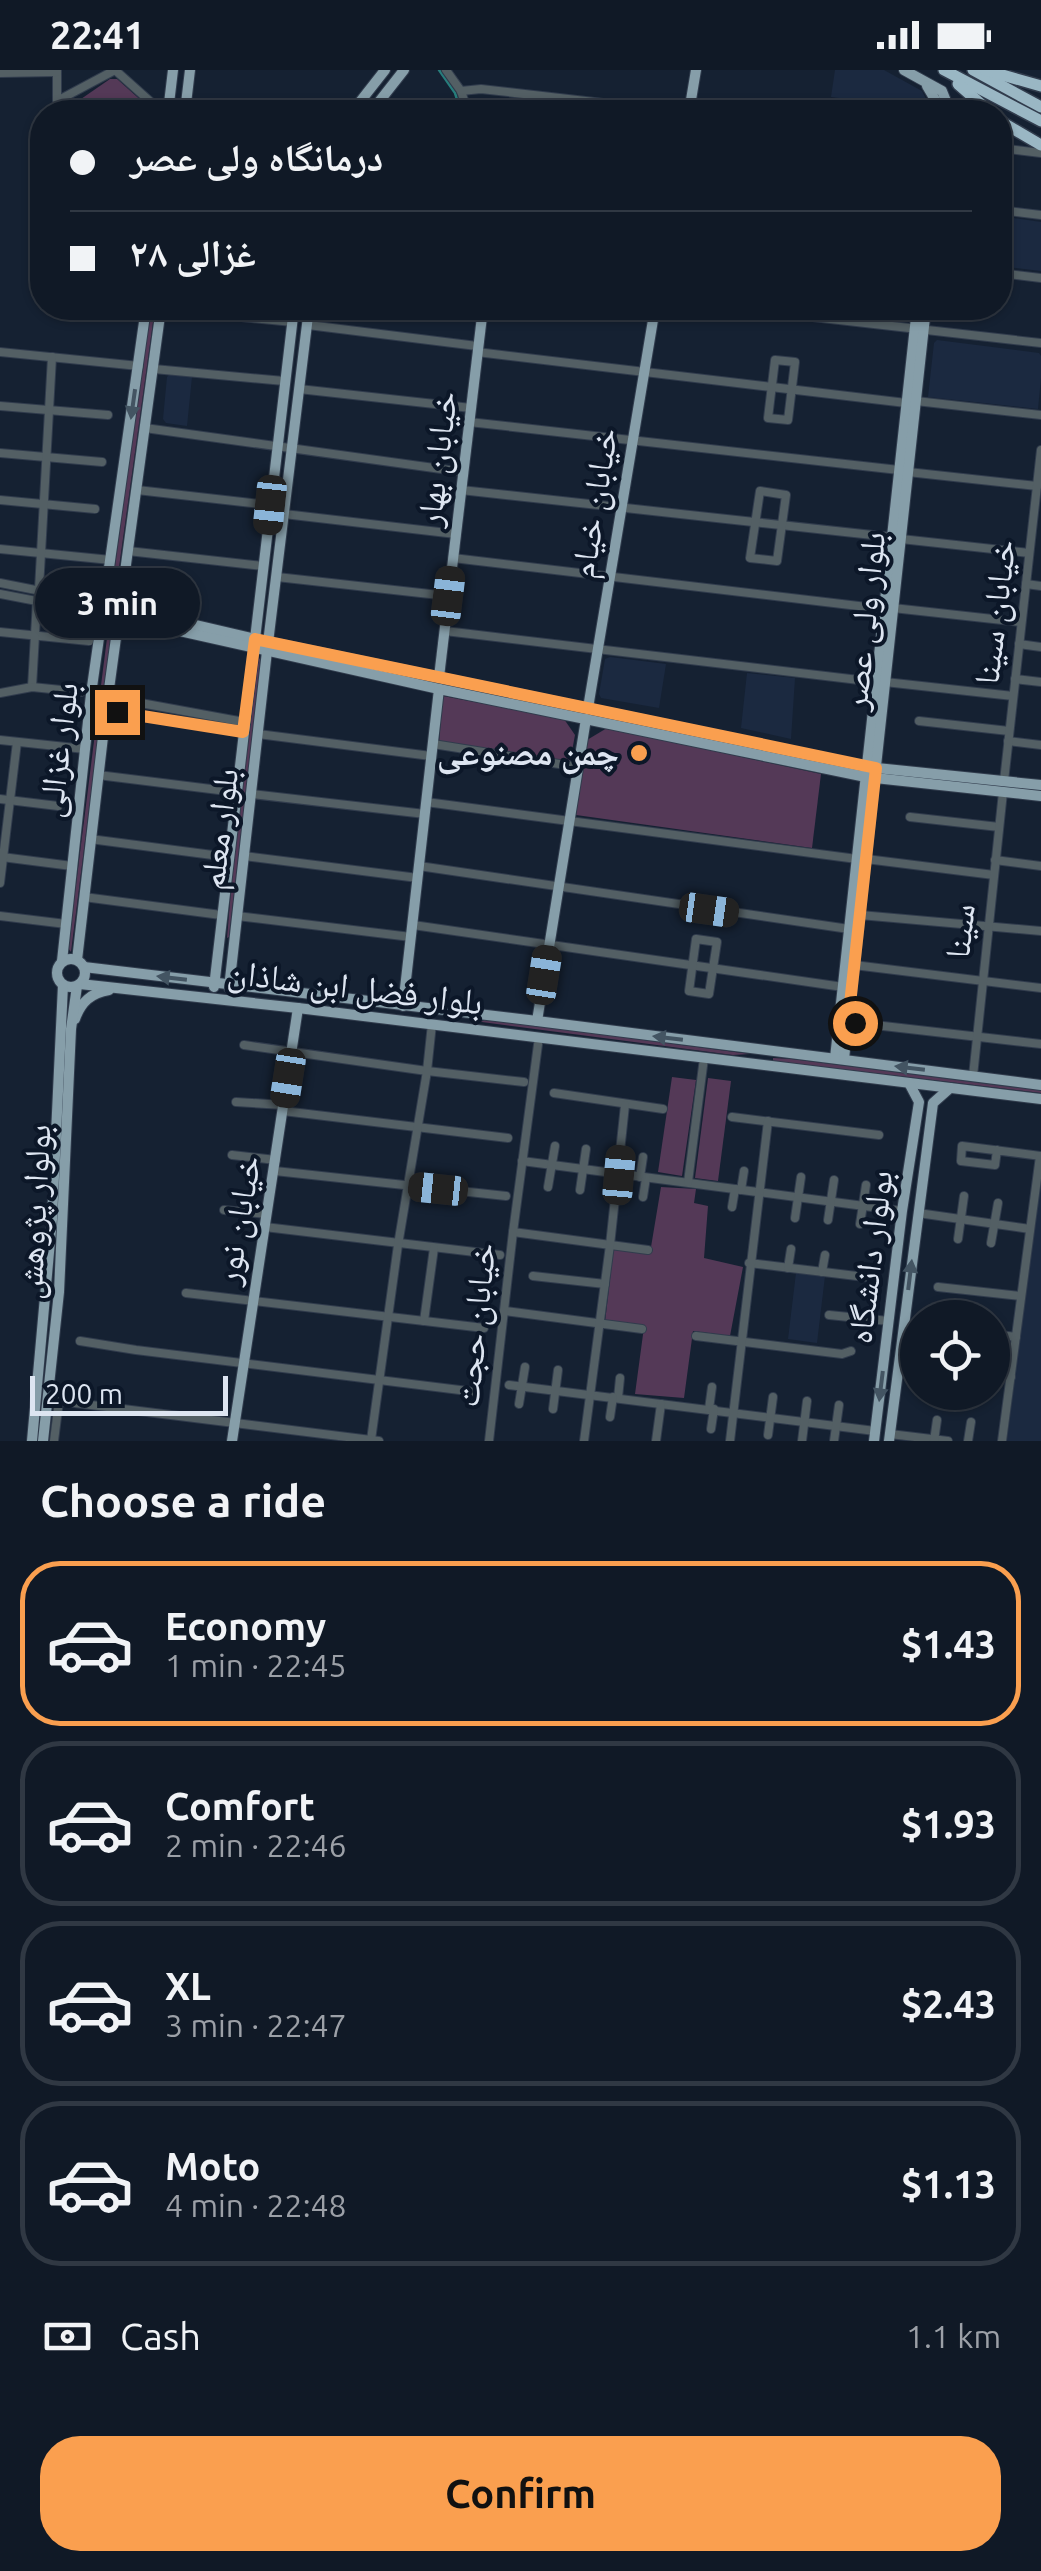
<!DOCTYPE html>
<meta charset="utf-8">
<style>
body{margin:0;font-family:Ubuntu,"Noto Naskh Arabic",sans-serif;background:#1e2632;color:#f1f3f6;height:100vh;display:flex;flex-direction:column;font-size:38px;white-space:nowrap}
*{box-sizing:border-box;margin:0}
p{font-size:32px;color:#9ca0a7}
.icon{flex:none;width:55px;height:55px;fill:none;stroke:currentColor;stroke-width:2;stroke-linecap:round;stroke-linejoin:round}
.map{position:relative;height:1371px;overflow:hidden}
.panel{display:flex;flex-direction:column;background:#101926;flex:1}
.panel>*{flex:none}
.guide{position:absolute;left:30px;top:30px;width:982px;height:220px;border-radius:40px;box-shadow:0 2px 8px #0004,0 0 0 2px #303843;display:grid;align-content:center;height:220px;padding:0 40px;background:#101926}
.controls{position:absolute;left:900px;top:1230px;display:grid;gap:20px}
.controls a{display:grid;place-items:center;width:110px;height:110px;border-radius:50%;background:#101926;box-shadow:0 2px 8px #0004,0 0 0 2px #303843;font-size:50px}
.scale{position:absolute;left:30px;bottom:25px;width:198px;box-sizing:border-box;padding-left:10px;border:5px solid #dde5f1;border-top:0;font-size:28px;line-height:35px;white-space:nowrap;color:#dde5f1;-webkit-text-stroke:8px #0c1728;paint-order:stroke}
.end{position:absolute;width:45px;height:45px;margin:-22px;border:12px solid #fa9f4f;background:#111;box-shadow:0 0 0 5px #111}
.from{border-radius:50%}
.bubble{position:absolute;height:70px;border-radius:35px;background:#101926;box-shadow:0 2px 8px #0004,0 0 0 2px #303843;font-size:32px;font-weight:600;line-height:70px;text-align:center}
.car{position:absolute;width:30px;height:60px;margin:-30px -15px;border-radius:12px;box-shadow:0 0 8px 2px #0007;background:linear-gradient(#222 24%,#8ab4d8 0 40%,#222 0 76%,#8ab4d8 0 86%,#222 0)}
.guide b{display:flex;align-items:center;gap:35px;height:95px;font-size:38px}
.guide b+b{border-top:2px solid #303843}
.guide i{width:25px;height:25px;background:#f1f3f6}
ul{padding:0;list-style:none}
li{display:flex;align-items:center;gap:30px;height:165px;margin:0 20px 15px;padding:0 20px;border:5px solid #303843;border-radius:40px}
li div{flex:1}
li b{display:block;font-size:38px}
li em{font-style:normal;font-weight:600}
li.current{border-color:#fa9f4f}
li>.icon{width:90px;height:90px;stroke-width:1.5}
h2{padding:0 40px;font-size:45px;line-height:120px}
.pay{display:flex;align-items:center;gap:25px;height:110px;padding:0 40px;font-size:38px}
.pay p{margin-inline-start:auto}
.action{display:flex;gap:20px;margin-top:auto;padding:20px 40px}
.action a{flex:1;height:115px;border-radius:40px;background:#fa9f4f;color:#111;font-size:40px;font-weight:600;line-height:115px;text-align:center}
.status{display:flex;justify-content:space-between;align-items:center;height:70px;padding:0 50px;background:#101926;direction:ltr}
.status svg{height:28px;fill:currentColor}
.map>svg:first-child{display:block}
</style>
<div class="status"><b>22:41</b><svg viewBox="0 0 49 12"><path d="M0 12V9h3v3zM5 12V6h3v6zM10 12V3h3v9zM15 12V0h3v12zM26 1h20v11H26zM47 4h2v5h-2z"/></svg></div>
<div class="map">
<svg width="1041" height="1371" viewBox="0 0 1041 1371">
<rect width="100%" height="100%" fill="#152132"/>
<g fill="#1b2940">
<path d="M835,0H884L922,21L928,33L929,42H849V36L839,35V28L831,27Z"/>
<path d="M1000,146L1041,152V201L1000,196Z"/>
<path d="M937,270L1039,283L1041,286V308L1038,339L928,327L934,273Z"/>
<path d="M170,304L192,307L187,356L166,353L163,349L167,307Z"/>
<path d="M610,587L666,594L659,638L601,628L599,624L605,589Z"/>
<path d="M747,603L795,608L791,669L741,658Z"/>
<path d="M1041,1104V1371H1007Z"/>
<path d="M796,1203L825,1206L817,1273L788,1269Z"/>
</g>
<g fill="#543957">
<path d="M110,9H117L154,42H72L81,29Z"/>
<path d="M150,238H155L115,526L113,525L114,503Z"/>
<path d="M109,552L111,565L71,882L68,878Z"/>
<path d="M259,588L261,591L229,867L227,868L236,759Z"/>
<path d="M443,626L564,649L575,665L570,692L439,672Z"/>
<path d="M607,658L821,704L812,778L576,745L587,670Z"/>
<path d="M486,949L750,984L733,985L467,950L481,952Z"/>
<path d="M773,988L792,989L1041,1020V1023L773,991Z"/>
<path d="M672,1007L696,1010L682,1106L658,1102Z"/>
<path d="M708,1008L731,1011L718,1111L695,1108Z"/>
<path d="M661,1117L696,1119L694,1133L708,1136L704,1188L743,1197L730,1266L693,1261L684,1328L635,1324L644,1257L605,1252L614,1175L650,1183Z"/>
</g>
<g fill="none" stroke-linecap="round" stroke-linejoin="round">
<path stroke="#277d7c" stroke-width="2.5" d="M439,0L455,23L461,42"/>
<defs>
<g id="minor">
<path d="M57,0V31L115,0"/>
<path d="M115,0L162,42"/>
<path d="M446,0L461,21L468,42"/>
<path d="M0,3L57,2"/>
<path d="M461,21L481,19L681,42"/>
<path d="M1000,78L1041,83"/>
<path d="M1000,140L1041,145"/>
<path d="M1000,203L1041,208"/>
<path d="M733,238L1041,273"/>
<path d="M161,239L293,252"/>
<path d="M308,255L477,276"/>
<path d="M0,282L139,296"/>
<path d="M477,282L906,333"/>
<path d="M775,290L795,292L788,350L768,348Z"/>
<path d="M154,299L284,311"/>
<path d="M299,319L471,338"/>
<path d="M916,331L1041,345"/>
<path d="M0,336L108,345"/>
<path d="M469,352L899,400"/>
<path d="M145,358L463,402"/>
<path d="M0,383L102,392"/>
<path d="M908,402L1037,416"/>
<path d="M137,420L269,435"/>
<path d="M461,420L891,467"/>
<path d="M760,421L786,425L777,491L750,488Z"/>
<path d="M0,430L95,439"/>
<path d="M284,444L456,464"/>
<path d="M901,469L1029,483"/>
<path d="M0,479L111,490"/>
<path d="M128,481L263,496"/>
<path d="M453,488L884,539"/>
<path d="M277,507L448,526"/>
<path d="M0,513L106,534"/>
<path d="M1026,514L1041,516"/>
<path d="M39,519L52,287"/>
<path d="M0,524L104,544"/>
<path d="M893,538L1021,552"/>
<path d="M445,561L876,612"/>
<path d="M0,562L89,571"/>
<path d="M1019,574L1041,577"/>
<path d="M1015,609L1041,612"/>
<path d="M885,612L1013,626"/>
<path d="M32,617L37,530"/>
<path d="M0,623L32,617L81,622"/>
<path d="M108,627L244,652"/>
<path d="M106,641L243,662"/>
<path d="M919,651L1009,661"/>
<path d="M258,664L431,686"/>
<path d="M0,670L85,679"/>
<path d="M1008,671L1041,675"/>
<path d="M433,674L578,697"/>
<path d="M98,705L235,722"/>
<path d="M1004,711L1041,380"/>
<path d="M251,724L425,744"/>
<path d="M0,729L58,736"/>
<path d="M426,732L857,789"/>
<path d="M910,747L999,757"/>
<path d="M90,769L228,787"/>
<path d="M244,786L418,808"/>
<path d="M2,787L72,796"/>
<path d="M866,789L994,805"/>
<path d="M995,790L1041,796"/>
<path d="M419,796L849,859"/>
<path d="M0,813L17,672"/>
<path d="M84,827L221,845"/>
<path d="M860,845L1041,861"/>
<path d="M0,846L66,854"/>
<path d="M237,846L411,867"/>
<path d="M413,855L843,917"/>
<path d="M696,869L717,872L709,924L689,921Z"/>
<path d="M854,895L1041,918"/>
<path d="M848,952L1041,974"/>
<path d="M244,975L427,1001L524,1012"/>
<path d="M973,1006L1003,722"/>
<path d="M554,1023L663,1039"/>
<path d="M236,1032L284,1035"/>
<path d="M283,1041L508,1068"/>
<path d="M732,1047L879,1065"/>
<path d="M997,1080L995,1095L961,1091L962,1076L1041,1086"/>
<path d="M232,1085L276,1090"/>
<path d="M522,1091L902,1141"/>
<path d="M275,1101L506,1126"/>
<path d="M640,1107L643,1087"/>
<path d="M688,1112L704,988"/>
<path d="M548,1117L555,1076"/>
<path d="M580,1120L586,1079"/>
<path d="M741,1120L744,1101"/>
<path d="M643,1127L646,1108"/>
<path d="M732,1137L735,1119"/>
<path d="M224,1140L267,1144"/>
<path d="M918,1143L1030,1159"/>
<path d="M795,1148L801,1107"/>
<path d="M828,1150L834,1110"/>
<path d="M860,1154L866,1115"/>
<path d="M265,1157L500,1185"/>
<path d="M513,1162L648,1180"/>
<path d="M958,1169L964,1126"/>
<path d="M991,1173L998,1133"/>
<path d="M749,1193L865,1207"/>
<path d="M788,1198L791,1179"/>
<path d="M822,1202L825,1185"/>
<path d="M533,1206L605,1214"/>
<path d="M938,1217L1021,1226"/>
<path d="M186,1223L484,1258"/>
<path d="M505,1241L642,1259"/>
<path d="M829,1245L889,1251"/>
<path d="M424,1251L434,1178"/>
<path d="M992,1264L1016,1267"/>
<path d="M696,1266L842,1284L851,1281"/>
<path d="M80,1271L136,1280L476,1322"/>
<path d="M992,1304L1011,1307"/>
<path d="M509,1315L875,1361"/>
<path d="M618,1328L620,1308"/>
<path d="M519,1334L525,1297"/>
<path d="M553,1339L558,1300"/>
<path d="M709,1339L712,1317"/>
<path d="M610,1347L613,1327"/>
<path d="M711,1359L714,1339"/>
<path d="M890,1364L948,1371"/>
<path d="M768,1365L773,1327"/>
<path d="M371,1370L398,1175L427,1001L432,954"/>
<path d="M54,1371L59,1331L379,1371"/>
<path d="M489,1371L513,1162L539,967"/>
<path d="M584,1371L610,1175L625,1035"/>
<path d="M656,1371L661,1334"/>
<path d="M730,1371L768,1051"/>
<path d="M802,1371L807,1331"/>
<path d="M834,1371L839,1335"/>
<path d="M934,1371L937,1350"/>
<path d="M968,1371L971,1352"/>
<path d="M1002,1371L1040,1086"/>
</g>
<g id="major">
<path d="M904,0L942,21L946,31V42"/>
<path d="M927,16L937,33V42"/>
<path d="M168,42L173,0"/>
<path d="M185,42L190,0"/>
<path d="M352,42L385,0"/>
<path d="M371,42L404,0"/>
<path d="M689,42L696,0"/>
<path d="M106,534L255,569L867,697L1041,715"/>
<path d="M104,544L439,619L866,707L1041,726"/>
<path d="M439,607L483,238"/>
<path d="M588,638L655,238"/>
<circle cx="71" cy="903" r="14"/>
<path d="M77,890L106,641L161,238"/>
<path d="M62,891L91,624L146,238"/>
<path d="M84,897L537,951L1041,1015"/>
<path d="M80,914L298,938L1041,1029"/>
<path d="M214,917L294,238"/>
<path d="M229,918L267,581L309,238"/>
<path d="M403,936L439,619"/>
<path d="M75,949C81,932 91,923 109,920"/>
<path d="M537,951L586,649"/>
<path d="M835,988L917,238"/>
<path d="M844,989L926,238"/>
<path d="M32,1371L52,1149L63,915"/>
<path d="M43,1371L59,1222L71,959L77,916"/>
<path d="M232,1371L298,938"/>
<path d="M874,1371L902,1141L919,1032L909,1013"/>
<path d="M889,1371L933,1033L950,1018"/>
</g>
<g id="highway">
<path d="M944,0L1041,51"/>
<path d="M973,0L1041,37"/>
<path d="M985,0L1041,16"/>
<path d="M958,14L990,42"/>
<path d="M1000,51L1041,75"/>
</g>
</defs>
<use href="#minor" stroke="#313c4d" stroke-width="10"/>
<use href="#major" stroke="#313c4d" stroke-width="12"/>
<use href="#highway" stroke="#313c4d" stroke-width="14"/>
<use href="#minor" stroke="#535f64" stroke-width="8"/>
<use href="#major" stroke="#869ea9" stroke-width="10"/>
<use href="#highway" stroke="#9ab7c4" stroke-width="11"/>
</g>
<defs><path id="oneway-solid" d="M-6-.8H1V-3.2L6.5 0L1 3.2V.8H-6Z" transform="scale(2.5)"/></defs>
<g fill="#435462">
<use href="#oneway-solid" transform="translate(133 334) rotate(98)"/>
<use href="#oneway-solid" transform="translate(172 908) rotate(-173)"/>
<use href="#oneway-solid" transform="translate(668 968) rotate(-173)"/>
<use href="#oneway-solid" transform="translate(910 998) rotate(-173)"/>
<use href="#oneway-solid" transform="translate(910 1205) rotate(-83)"/>
<use href="#oneway-solid" transform="translate(881 1316) rotate(97)"/>
</g>
<g fill="none" stroke-linecap="round" stroke-linejoin="round">
<path stroke="#fa9f4f" stroke-width="12" d="M117,642L243,662L255,569L876,698L848,952L855,953"/>
</g>
<circle fill="#fa9f4f" stroke="#0c1728" stroke-width="4" cx="639" cy="683" r="10"/>
<g text-anchor="middle" stroke-width="8" stroke-linejoin="round" paint-order="stroke">
<g font-size="35" fill="#dde5f1" stroke="#0c1728">
<text transform="translate(437 389) rotate(-83)" y="12">خیابان بهار</text>
<text transform="translate(594 433) rotate(-81)" y="12">خیابان خیام</text>
<text transform="translate(995 542) rotate(-83)" y="12">خیابان سینا</text>
<text transform="translate(864 551) rotate(-84)" y="12">بلوار ولی عصر</text>
<text transform="translate(58 680) rotate(-83)" y="12">بلوار غزالی</text>
<text transform="translate(219 759) rotate(-83)" y="12">بلوار معلم</text>
<text transform="translate(960 861) rotate(-84)" y="12">سینا</text>
<text transform="translate(355 917) rotate(7)" y="12">بلوار فضل ابن شاذان</text>
<text transform="translate(34 1142) rotate(-87)" y="12">بولوار پژوهش</text>
<text transform="translate(238 1150) rotate(-80)" y="12">خیابان نور</text>
<text transform="translate(870 1187) rotate(-83)" y="12">بولوار دانشگاه</text>
<text transform="translate(475 1255) rotate(-84)" y="12">خیابان حجت</text>
</g>
<g font-size="35" font-weight="bold" fill="#dde5f1" stroke="#0c1728" text-anchor="end">
<text x="619" y="695">چمن مصنوعی</text>
</g>
</g>
</svg>
<div class="controls">
<a><svg class="icon" aria-label="locate" viewBox="0 0 24 24"><circle cx="12" cy="12" r="6"/><path d="M12 2v4M12 18v4M2 12h4M18 12h4"/></svg></a>
</div>
<div class="scale">200 m</div>
<i class="end from" style="left:855px;top:953px"></i>
<i class="end" style="left:117px;top:642px"></i>
<div class="bubble" style="left:35px;top:498px;width:165px">3 min</div>
<i class="car" style="left:270px;top:435px;rotate:186deg"></i>
<i class="car" style="left:448px;top:526px;rotate:7deg"></i>
<i class="car" style="left:709px;top:840px;rotate:98deg"></i>
<i class="car" style="left:544px;top:905px;rotate:9deg"></i>
<i class="car" style="left:288px;top:1008px;rotate:189deg"></i>
<i class="car" style="left:619px;top:1105px;rotate:5deg"></i>
<i class="car" style="left:438px;top:1119px;rotate:276deg"></i>
<div class="guide">
<b><i class="from"></i>درمانگاه ولی عصر</b>
<b><i></i>غزالی ۲۸</b>
</div>
</div>
<section class="panel">
<h2>Choose a ride</h2>
<ul>
<li class="current"><svg class="icon" aria-label="car" viewBox="0 0 24 24"><path d="M5 17H2v-5l4-1 3-4h7l3 4 3 1v5h-3M9 17h6M6 11h13"/><circle cx="7" cy="17" r="2"/><circle cx="17" cy="17" r="2"/></svg><div><b>Economy</b><p>1 min · 22:45</p></div><em>$1.43</em></li>
<li><svg class="icon" aria-label="car" viewBox="0 0 24 24"><path d="M5 17H2v-5l4-1 3-4h7l3 4 3 1v5h-3M9 17h6M6 11h13"/><circle cx="7" cy="17" r="2"/><circle cx="17" cy="17" r="2"/></svg><div><b>Comfort</b><p>2 min · 22:46</p></div><em>$1.93</em></li>
<li><svg class="icon" aria-label="car" viewBox="0 0 24 24"><path d="M5 17H2v-5l4-1 3-4h7l3 4 3 1v5h-3M9 17h6M6 11h13"/><circle cx="7" cy="17" r="2"/><circle cx="17" cy="17" r="2"/></svg><div><b>XL</b><p>3 min · 22:47</p></div><em>$2.43</em></li>
<li><svg class="icon" aria-label="car" viewBox="0 0 24 24"><path d="M5 17H2v-5l4-1 3-4h7l3 4 3 1v5h-3M9 17h6M6 11h13"/><circle cx="7" cy="17" r="2"/><circle cx="17" cy="17" r="2"/></svg><div><b>Moto</b><p>4 min · 22:48</p></div><em>$1.13</em></li>
</ul>
<div class="pay"><svg class="icon" aria-label="cash" viewBox="0 0 24 24"><path d="M3 7h18v10H3z"/><circle cx="12" cy="12" r="2"/></svg>Cash<p>1.1 km</p></div>
<div class="action"><a>Confirm</a></div>
</section>
